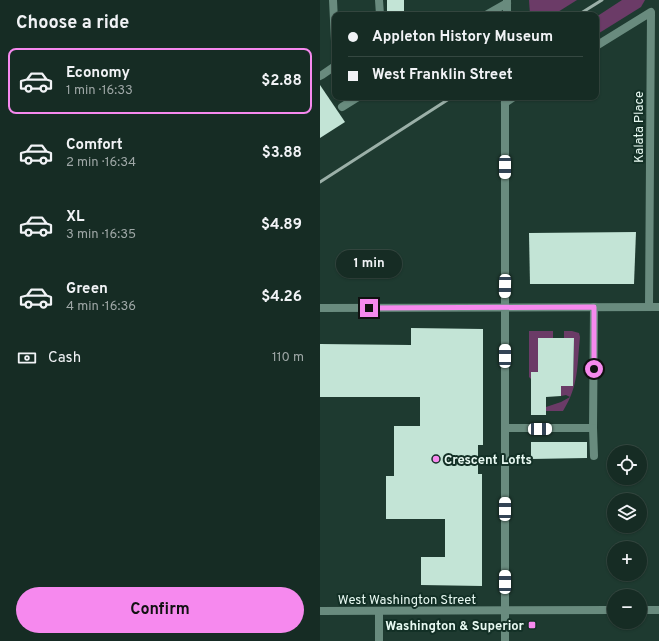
<!DOCTYPE html>
<meta charset="utf-8">
<style>
body{margin:0;font-family:Overpass,sans-serif;background:#233831;color:#f1f3f6;height:100vh;display:flex;flex-direction:column;font-size:15px;white-space:nowrap}
*{box-sizing:border-box;margin:0}
p{font-size:13px;color:#9ea7a6}
.icon{flex:none;width:22px;height:22px;fill:none;stroke:currentColor;stroke-width:2;stroke-linecap:round;stroke-linejoin:round}
.map{position:relative;flex:1;overflow:hidden}
.sheet{display:flex;flex-direction:column;background:#162c24;width:320px}
.sheet>*{flex:none}
.banner{position:absolute;left:12px;top:12px;width:267px;height:88px;border-radius:8px;box-shadow:0 1px 3px #0004,0 0 0 1px #354841;display:grid;align-content:center;height:88px;padding:0 16px;background:#162c24}
.controls{position:absolute;left:287px;top:445px;display:grid;gap:8px}
.controls a{display:grid;place-items:center;width:40px;height:40px;border-radius:50%;background:#162c24;box-shadow:0 1px 3px #0004,0 0 0 1px #354841;font-size:20px}
.end{position:absolute;width:18px;height:18px;margin:-9px;border:5px solid #f689ee;background:#111;box-shadow:0 0 0 2px #111}
.from{border-radius:50%}
.bubble{position:absolute;height:28px;border-radius:14px;background:#162c24;box-shadow:0 1px 3px #0004,0 0 0 1px #354841;font-size:13px;font-weight:700;line-height:28px;text-align:center}
.car{position:absolute;width:12px;height:24px;margin:-12px -6px;border-radius:5px;box-shadow:0 0 3px 1px #0007;background:linear-gradient(#fff 24%,#345 0 40%,#fff 0 76%,#345 0 86%,#fff 0)}
.banner b{display:flex;align-items:center;gap:14px;height:38px;font-size:15px}
.banner b+b{border-top:1px solid #354841}
.banner i{width:10px;height:10px;background:#f1f3f6}
ul{padding:0;list-style:none}
li{display:flex;align-items:center;gap:12px;height:66px;margin:0 8px 6px;padding:0 8px;border:2px solid transparent;border-radius:8px}
li div{flex:1}
li b{display:block;font-size:15px}
li em{font-style:normal;font-weight:700}
li.on{border-color:#f689ee}
li>.icon{width:36px;height:36px;stroke-width:1.5}
h2{padding:0 16px;font-size:18px;line-height:48px}
.pay{display:flex;align-items:center;gap:10px;height:44px;padding:0 16px;font-size:15px}
.pay p{margin-inline-start:auto}
.primary-button{display:flex;gap:8px;margin-top:auto;padding:8px 16px}
.primary-button a{flex:1;height:46px;border-radius:24px;background:#f689ee;color:#111;font-size:16px;font-weight:700;line-height:46px;text-align:center}
main{display:flex;flex:1;min-height:0}
.map>svg:first-child{display:block}
</style>
<main>
<section class="sheet">
<h2>Choose a ride</h2>
<ul>
<li class="on"><svg class="icon" aria-label="car" viewBox="0 0 24 24"><path d="M5 17H2v-5l4-1 3-4h7l3 4 3 1v5h-3M9 17h6M6 11h13"/><circle cx="7" cy="17" r="2"/><circle cx="17" cy="17" r="2"/></svg><div><b>Economy</b><p>1 min · 16:33</p></div><em>$2.88</em></li>
<li><svg class="icon" aria-label="car" viewBox="0 0 24 24"><path d="M5 17H2v-5l4-1 3-4h7l3 4 3 1v5h-3M9 17h6M6 11h13"/><circle cx="7" cy="17" r="2"/><circle cx="17" cy="17" r="2"/></svg><div><b>Comfort</b><p>2 min · 16:34</p></div><em>$3.88</em></li>
<li><svg class="icon" aria-label="car" viewBox="0 0 24 24"><path d="M5 17H2v-5l4-1 3-4h7l3 4 3 1v5h-3M9 17h6M6 11h13"/><circle cx="7" cy="17" r="2"/><circle cx="17" cy="17" r="2"/></svg><div><b>XL</b><p>3 min · 16:35</p></div><em>$4.89</em></li>
<li><svg class="icon" aria-label="car" viewBox="0 0 24 24"><path d="M5 17H2v-5l4-1 3-4h7l3 4 3 1v5h-3M9 17h6M6 11h13"/><circle cx="7" cy="17" r="2"/><circle cx="17" cy="17" r="2"/></svg><div><b>Green</b><p>4 min · 16:36</p></div><em>$4.26</em></li>
</ul>
<div class="pay"><svg class="icon" aria-label="cash" viewBox="0 0 24 24"><path d="M3 7h18v10H3z"/><circle cx="12" cy="12" r="2"/></svg>Cash<p>110 m</p></div>
<div class="primary-button"><a>Confirm</a></div>
</section>
<div class="map">
<svg width="339" height="641" viewBox="0 0 339 641">
<rect width="100%" height="100%" fill="#1e3a30"/>
<g fill="#6b3b67">
<path d="M209,0H257L233,15H210Z"/>
<path d="M302,0H325L321,7L276,35V17Z"/>
<path d="M209,331H233V338H218V372H211V379L209,377Z"/>
<path d="M244,331H252L259,333L260,337C257,365 259,386 243,411H226V407L241,402L250,397L246,395L241,396V386H253L254,338H244Z"/>
</g>
<g fill="#c3e4d6">
<rect x="67" y="0" width="17" height="15"/>
<path d="M0,85L25,122L0,138Z"/>
<path d="M316,232L314,284H210L209,233Z"/>
<path d="M91,328L163,329V445H158V474H162V586L101,585V557H125V519H66V476H74V426H100V397H0V344L91,345Z"/>
<path d="M218,338H254L253,386H241V396L226,397V415H211V372H218Z"/>
<path d="M211,442H267V458L211,459Z"/>
</g>
<g fill="none" stroke-linecap="round" stroke-linejoin="round">
<g stroke="#698b7e" stroke-width="8">
<path d="M13,0L15,41"/>
<path d="M59,0L60,15"/>
<path d="M166,15L187,3"/>
<path d="M0,76L2,75L15,66"/>
<path d="M22,107L38,97"/>
<path d="M185,428H273L274,307"/>
<path d="M273,428L274,456"/>
<path d="M59,641V611"/>
</g>
<g stroke="#698b7e" stroke-width="8">
<path d="M187,0V15"/>
<path d="M276,46L331,12L329,307"/>
<path d="M185,97V641"/>
<path d="M185,103L194,97"/>
</g>
<g stroke="#698b7e" stroke-width="8">
<path d="M0,308L339,307"/>
<path d="M320,610H339"/>
<path d="M0,611L294,610"/>
</g>
<g stroke="#9bb0a8" stroke-width="3">
<path d="M258,15L282,0"/>
<path d="M0,182L132,97"/>
</g>
</g>
<g fill="none" stroke-linecap="round" stroke-linejoin="round">
<path stroke="#f689ee" stroke-width="5" d="M49,308L274,307V369"/>
</g>
<g fill="#f689ee" stroke="#133026" stroke-width="1.5">
<circle cx="116" cy="459" r="4"/>
<rect x="208" y="621" width="8" height="8" rx="2"/>
</g>
<g text-anchor="middle" stroke-width="4" stroke-linejoin="round" paint-order="stroke">
<g font-size="13" fill="#e8f9f2" stroke="#133026">
<text transform="translate(318 127) rotate(-90)" y="5">Kalata Place</text>
<text x="87" y="604">West Washington Street</text>
</g>
<g font-size="13" font-weight="bold" fill="#e8f9f2" stroke="#133026" text-anchor="start">
<text x="124" y="464">Crescent Lofts</text>
<text x="204" y="630" text-anchor="end">Washington &amp; Superior</text>
</g>
</g>
</svg>
<div class="controls">
<a><svg class="icon" aria-label="locate" viewBox="0 0 24 24"><circle cx="12" cy="12" r="6"/><path d="M12 2v4M12 18v4M2 12h4M18 12h4"/></svg></a>
<a><svg class="icon" aria-label="layers" viewBox="0 0 24 24"><path d="M12 4l9 5-9 5-9-5zM3 14l9 5 9-5"/></svg></a>
<a>+</a>
<a>−</a>
</div>
<i class="end from" style="left:274px;top:369px"></i>
<i class="end" style="left:49px;top:308px"></i>
<div class="bubble" style="left:16px;top:250px;width:66px">1 min</div>
<i class="car" style="left:185px;top:167px;rotate:180deg"></i>
<i class="car" style="left:185px;top:286px;rotate:181deg"></i>
<i class="car" style="left:185px;top:356px;rotate:0deg"></i>
<i class="car" style="left:220px;top:429px;rotate:89deg"></i>
<i class="car" style="left:185px;top:509px;rotate:0deg"></i>
<i class="car" style="left:185px;top:582px;rotate:0deg"></i>
<div class="banner">
<b><i class="from"></i>Appleton History Museum</b>
<b><i></i>West Franklin Street</b>
</div>
</div>
</main>
